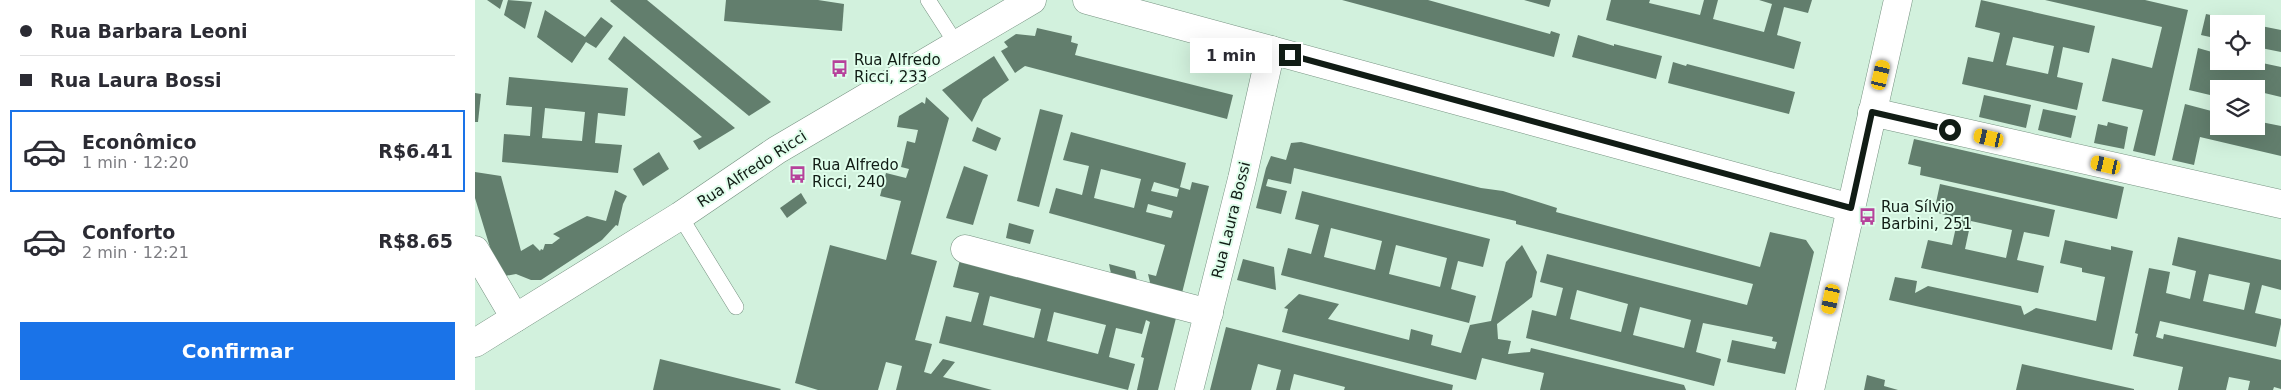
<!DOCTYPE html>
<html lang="pt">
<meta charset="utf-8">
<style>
body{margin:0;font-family:"DejaVu Sans",sans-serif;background:#f7f7f7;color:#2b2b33;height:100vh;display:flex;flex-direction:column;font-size:19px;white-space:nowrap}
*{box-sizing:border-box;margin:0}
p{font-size:16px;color:#7c7c81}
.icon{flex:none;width:28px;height:28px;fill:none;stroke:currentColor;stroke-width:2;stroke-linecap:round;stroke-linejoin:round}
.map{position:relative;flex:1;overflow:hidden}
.panel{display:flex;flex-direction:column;background:#fff;width:475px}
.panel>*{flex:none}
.hud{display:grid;align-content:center;height:110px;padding:0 20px;background:#fff}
.controls{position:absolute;left:1735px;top:15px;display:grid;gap:10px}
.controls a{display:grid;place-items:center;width:55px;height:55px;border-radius:0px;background:#fff;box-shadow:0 5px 20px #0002;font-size:25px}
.end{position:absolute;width:22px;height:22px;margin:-11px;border:6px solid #111c15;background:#fff;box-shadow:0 0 0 2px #fff}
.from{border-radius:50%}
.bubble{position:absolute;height:35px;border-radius:0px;background:#fff;box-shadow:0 5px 20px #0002;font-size:16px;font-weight:700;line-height:35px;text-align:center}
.car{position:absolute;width:15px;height:30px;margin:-15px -8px;border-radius:6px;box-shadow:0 0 4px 1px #0007;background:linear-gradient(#f5c518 24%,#345 0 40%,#f5c518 0 76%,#345 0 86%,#f5c518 0)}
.hud b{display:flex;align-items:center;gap:18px;height:48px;font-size:19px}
.hud b+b{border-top:1px solid #e1e1e2}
.hud i{width:12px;height:12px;background:#2b2b33}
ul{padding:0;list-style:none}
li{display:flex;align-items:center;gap:15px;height:82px;margin:0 10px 8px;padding:0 10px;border:2px solid transparent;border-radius:0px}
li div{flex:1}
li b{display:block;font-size:19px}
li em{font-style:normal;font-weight:700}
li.selected{border-color:#1a73e8}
li>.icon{width:45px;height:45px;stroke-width:1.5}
.cta{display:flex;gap:10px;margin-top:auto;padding:10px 20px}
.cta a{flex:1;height:58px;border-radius:0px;background:#1a73e8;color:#fff;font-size:20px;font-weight:700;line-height:58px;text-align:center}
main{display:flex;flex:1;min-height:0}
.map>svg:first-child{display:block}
</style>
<main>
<section class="panel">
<div class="hud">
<b><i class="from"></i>Rua Barbara Leoni</b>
<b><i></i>Rua Laura Bossi</b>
</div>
<ul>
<li class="selected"><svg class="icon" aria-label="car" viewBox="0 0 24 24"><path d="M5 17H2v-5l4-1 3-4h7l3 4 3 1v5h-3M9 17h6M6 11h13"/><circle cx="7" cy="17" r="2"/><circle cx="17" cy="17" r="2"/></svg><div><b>Econômico</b><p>1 min · 12:20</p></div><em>R$6.41</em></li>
<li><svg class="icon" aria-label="car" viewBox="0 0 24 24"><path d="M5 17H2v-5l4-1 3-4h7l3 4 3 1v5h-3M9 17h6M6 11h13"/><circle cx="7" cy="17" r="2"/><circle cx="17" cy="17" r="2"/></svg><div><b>Conforto</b><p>2 min · 12:21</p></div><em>R$8.65</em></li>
</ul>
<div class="cta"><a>Confirmar</a></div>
</section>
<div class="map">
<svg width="1806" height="390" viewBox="0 0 1806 390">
<rect width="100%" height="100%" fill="#d2f1dd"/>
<g fill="#627e6d" fill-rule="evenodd">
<path d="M12,0H28L25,9Z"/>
<path d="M33,0L57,2L50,29L29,15Z"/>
<path d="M136,0H172L296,102L274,116L135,1Z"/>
<path d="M251,0H343L369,4L367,31L249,21Z"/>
<path d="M867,0H953L1075,34L1076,31L1085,34L1079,57Z"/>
<path d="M1049,0H1076L1074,7Z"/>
<path d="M1136,0H1175L1174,3L1225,15L1229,0H1243L1238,19L1289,32L1297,4L1284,0H1337L1333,13L1309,7L1302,35L1326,42L1319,69L1131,20Z"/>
<path d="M1506,0L1620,26L1614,53L1588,47L1582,77L1608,83L1602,110L1487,84L1493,57L1518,62L1525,33L1500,27ZM1538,37L1579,46L1573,74L1531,65Z"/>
<path d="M1570,0H1670L1713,10L1680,156L1658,151L1668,110L1627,101L1637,58L1677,68L1687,27Z"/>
<path d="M70,10L110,37L126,17L138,26L121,48L111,42L97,63L62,37Z"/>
<path d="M1731,14L1774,23V24H1744V39L1726,35Z"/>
<path d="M1781,25L1806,30V52L1781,47Z"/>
<path d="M562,28L597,36L596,42L603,44L600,55L758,95L752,119L550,66L540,73L526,51L533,47L529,42L541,34L560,36Z"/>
<path d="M1103,35L1139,46V44L1187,56L1181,79L1097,57Z"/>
<path d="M149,36L260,128L224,150L218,141L227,137L133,59Z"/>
<path d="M1723,48L1744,54V61H1778L1806,67V97L1781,91V89H1763V86L1738,80L1735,95L1714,90Z"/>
<path d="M519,56L534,80L508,99L497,122L467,90Z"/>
<path d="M1198,62L1211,66L1212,64L1320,92L1314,114L1193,83Z"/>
<path d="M34,77L153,88L150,116L123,113L120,143L147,145L143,173L27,162L29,134L55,136L57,107L31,105ZM70,108L110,112L107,141L67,138Z"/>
<path d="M0,93L6,94L3,122H0Z"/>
<path d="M1509,95L1556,105L1551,128L1504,117Z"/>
<path d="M451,97L474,118L436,254L462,261L440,340L457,344L449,372L456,374L468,359L480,362L468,377L517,390H421L427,366L411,362L403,390H343L320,383L355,245L411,260L426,201L405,196L411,173L431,178L434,169L426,167L432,141L440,143L443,130L422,127L424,116L447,102L450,104Z"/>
<path d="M1710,104L1744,113V126H1781V121L1806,126V156L1725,137L1719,165L1697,160Z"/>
<path d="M565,109L588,115L564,207L542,201Z"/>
<path d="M1568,109L1601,116L1596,138L1563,130Z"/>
<path d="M1633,122L1653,127L1649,149L1619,143L1623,124L1632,126Z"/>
<path d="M502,127L526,138L521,151L497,141Z"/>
<path d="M596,132L711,163L705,187L715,190L717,182L734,186L706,297L678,295L673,274L681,276L690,245L574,213L581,188L607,195L614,166L588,160ZM626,169L666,179L659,208L619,198ZM679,182L704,189L702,197L676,191ZM673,204L698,211L696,218L671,212Z"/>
<path d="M1439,139L1649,187L1642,219L1445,175L1446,167L1433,164Z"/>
<path d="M826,142L1006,188L1028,191L1082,208L1081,212L1285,267L1295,232L1331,240L1339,252L1310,374L1252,362L1257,340L1300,349L1302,342L1297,341L1298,337L1228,323L1221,352L1246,359L1239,386L1051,338L1057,310L1081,316L1088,288L1065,282L1072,254L1272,305L1278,284L1041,224V221L819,168L816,184L793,179L791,186L812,191L806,214L781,208L791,168L796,156L811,160L816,143ZM1102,290L1153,304L1146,332L1095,319ZM1165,307L1216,320L1209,348L1158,335Z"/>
<path d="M184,152L194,169L168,186L158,169Z"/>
<path d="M489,166L513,175L498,225L471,218Z"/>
<path d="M0,172L26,176L46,251L58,244L65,251L66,249L68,250L70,244H77L85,238L78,234L112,216L131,221L140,190L152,196L148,204L143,226L141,225L127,240L66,280H56L41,274L24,277L0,198Z"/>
<path d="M1465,184L1580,210L1574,237L1549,232L1542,260L1569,266L1563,293L1446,268L1453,240L1477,245L1483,218L1459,212ZM1496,221L1537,230L1531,258L1490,249Z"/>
<path d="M827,191L1015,239L1008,267L983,261L976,289L1001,296L994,323L806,275L813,248L836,254L844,225L820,219ZM856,228L907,241L900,270L849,257ZM921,245L972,258L965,287L914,274Z"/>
<path d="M326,193L332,203L312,218L305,208Z"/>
<path d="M534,223L559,230L555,244L531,238Z"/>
<path d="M1703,237L1806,260V290L1787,285L1780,313L1806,319V324L1801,347L1685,321L1681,337L1688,339L1689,334L1806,360V389L1799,387L1798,390H1773L1775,381L1754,377L1751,390H1703L1708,367L1658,356L1663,334L1660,333L1674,268L1695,272L1691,293L1715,299L1721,271L1697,265ZM1734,274L1775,283L1769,310L1728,301Z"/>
<path d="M1590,240L1636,250V246L1658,251L1637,350L1414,300L1420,277L1442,281L1440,293L1453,286L1546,306L1549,315L1561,308L1621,321L1630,277L1607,272V268L1585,263Z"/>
<path d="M1047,245L1062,272L1057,297L1022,324L1023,339L1036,341L1033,354L1055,352L1056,348L1209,385L1211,390H1065L1069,373L1007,358L1001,380L807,332L813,309L809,308L824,294L864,304L853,319L934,340L936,329L958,335L956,345L986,353L995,325L1016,321L1031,262Z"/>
<path d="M768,259L799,267L801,290L762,280Z"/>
<path d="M485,260L702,314L683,390H662L669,358L666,357L675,322L671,320L667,334L641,328L634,357L660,364L653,390L464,343L471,316L496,322L504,293L478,287ZM515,296L566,309L559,338L508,325ZM579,312L631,325L623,354L572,341Z"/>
<path d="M634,264L660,271L664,290L638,283Z"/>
<path d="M751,327L978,385L977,390H869L870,387L819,374L815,390H801L806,370L783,364L776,390H735Z"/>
<path d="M185,359L306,389L305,390H178Z"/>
<path d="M1547,364L1659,389V390H1541Z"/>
<path d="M1392,375L1410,380L1409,386L1423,390H1389Z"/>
</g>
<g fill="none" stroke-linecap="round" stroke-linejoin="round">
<defs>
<g id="lane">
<path d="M453,0L482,45"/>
<path d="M205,216L261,307"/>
</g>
<g id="street">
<path d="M612,0L1376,208"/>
<path d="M1397,112L1806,204"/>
<path d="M490,249L734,313"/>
<path d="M0,250L40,318"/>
<path d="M0,343L205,216L302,150L557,0"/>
<path d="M714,390L767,179L796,50"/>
<path d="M1335,390L1423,0"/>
</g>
</defs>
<use href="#lane" stroke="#769281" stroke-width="16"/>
<use href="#street" stroke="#769281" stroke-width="29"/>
<use href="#lane" stroke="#fff" stroke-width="15"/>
<use href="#street" stroke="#fff" stroke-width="28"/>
</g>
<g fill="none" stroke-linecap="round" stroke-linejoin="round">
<path stroke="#111c15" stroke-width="6" d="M815,55L1376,208L1397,112L1475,130"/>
</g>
<defs>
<symbol id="bus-bare" viewBox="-9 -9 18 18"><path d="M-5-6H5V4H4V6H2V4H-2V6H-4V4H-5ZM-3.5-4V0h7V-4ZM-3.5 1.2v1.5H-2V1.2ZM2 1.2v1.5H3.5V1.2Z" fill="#b6429b" stroke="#dffeeb" stroke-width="2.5" paint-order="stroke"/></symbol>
</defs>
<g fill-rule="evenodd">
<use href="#bus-bare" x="352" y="56" width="25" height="25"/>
<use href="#bus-bare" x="310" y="162" width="25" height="25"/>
<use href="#bus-bare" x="1380" y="204" width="25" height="25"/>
</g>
<g text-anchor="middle" stroke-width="4" stroke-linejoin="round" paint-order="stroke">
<g font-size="15" fill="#111c15" stroke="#dffeeb" text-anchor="start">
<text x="379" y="65">Rua Alfredo<tspan x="379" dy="17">Ricci, 233</tspan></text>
<text x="337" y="170">Rua Alfredo<tspan x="337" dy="17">Ricci, 240</tspan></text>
<text x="1406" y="212">Rua Sílvio<tspan x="1406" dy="17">Barbini, 251</tspan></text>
</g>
<g font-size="15" fill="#111c15" stroke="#dffeeb">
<text transform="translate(277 169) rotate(-33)" y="5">Rua Alfredo Ricci</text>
<text transform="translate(756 220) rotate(-76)" y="5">Rua Laura Bossi</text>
</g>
</g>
</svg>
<div class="controls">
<a><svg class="icon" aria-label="locate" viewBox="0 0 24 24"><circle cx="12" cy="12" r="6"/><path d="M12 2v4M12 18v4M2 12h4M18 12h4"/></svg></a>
<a><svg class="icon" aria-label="layers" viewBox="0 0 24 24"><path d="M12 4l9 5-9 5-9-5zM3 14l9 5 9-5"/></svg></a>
</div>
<i class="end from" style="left:1475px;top:130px"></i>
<i class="end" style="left:815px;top:55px"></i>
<div class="bubble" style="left:715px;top:38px;width:82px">1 min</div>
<i class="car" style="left:1406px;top:75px;rotate:13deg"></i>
<i class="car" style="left:1514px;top:138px;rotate:283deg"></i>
<i class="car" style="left:1631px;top:165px;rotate:283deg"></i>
<i class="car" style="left:1356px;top:299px;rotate:192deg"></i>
</div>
</main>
